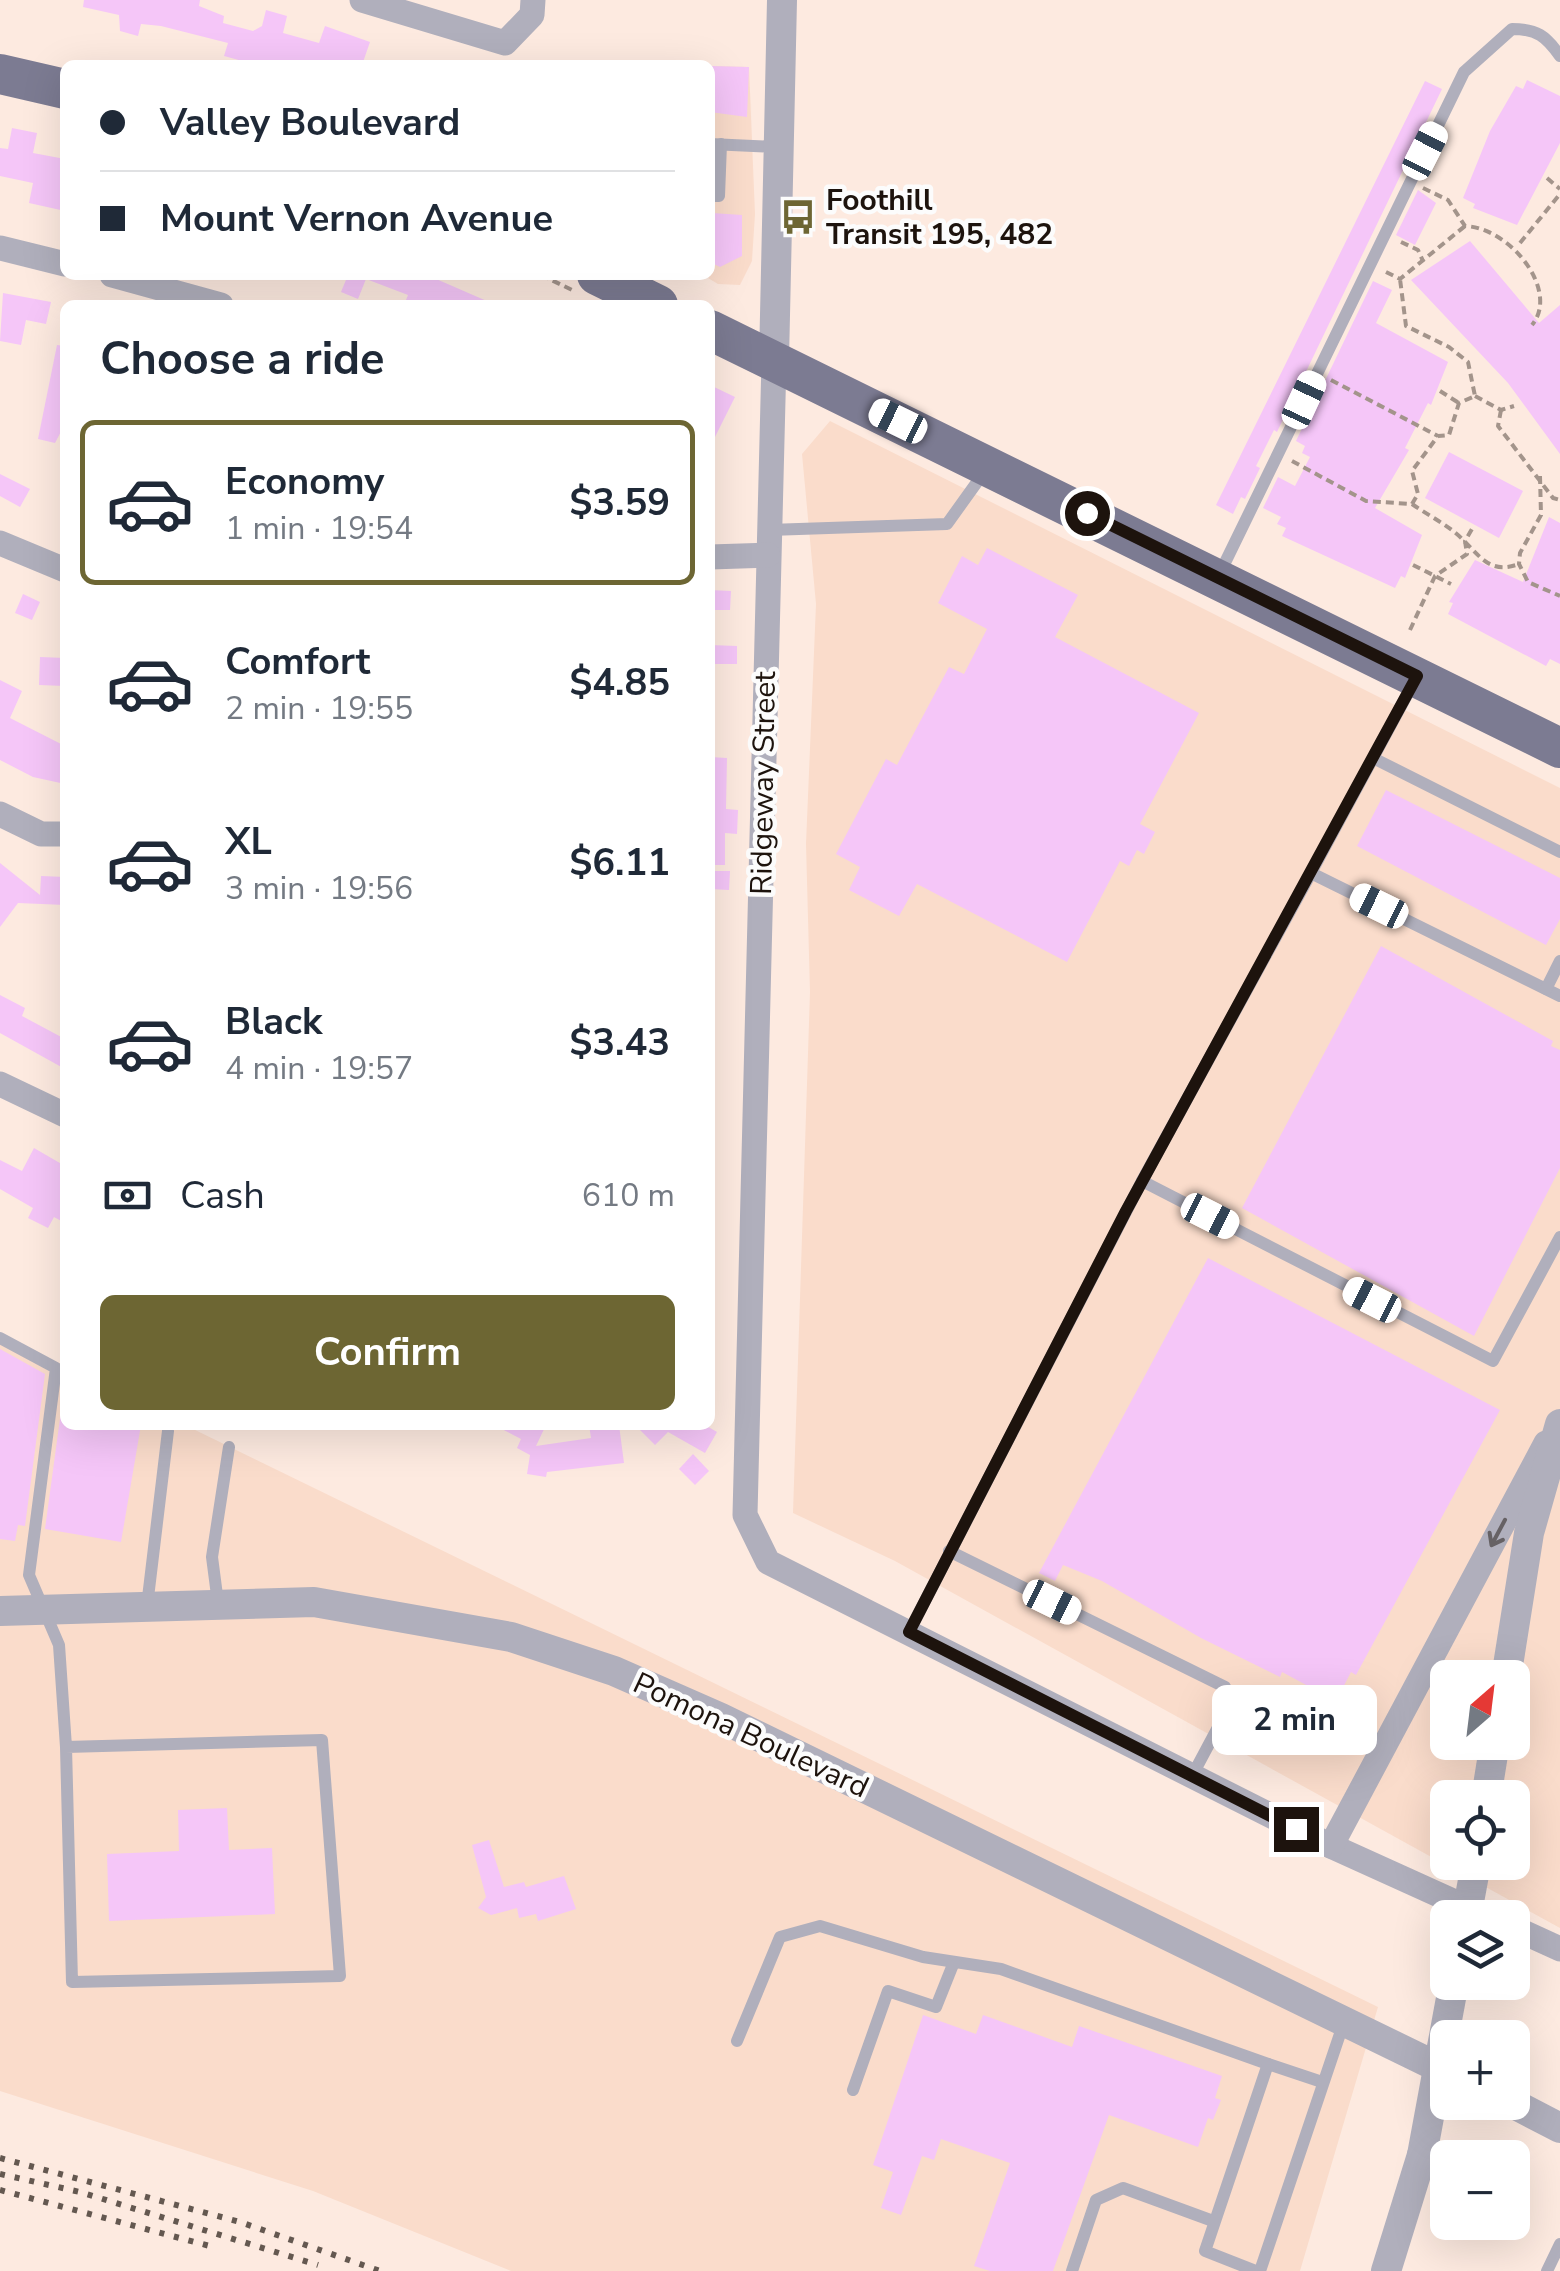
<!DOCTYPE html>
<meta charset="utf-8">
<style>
body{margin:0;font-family:"Nunito Sans",sans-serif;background:#f2f2f3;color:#1f2937;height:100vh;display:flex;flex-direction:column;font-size:38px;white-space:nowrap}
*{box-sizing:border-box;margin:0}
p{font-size:32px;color:#747a83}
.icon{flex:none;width:55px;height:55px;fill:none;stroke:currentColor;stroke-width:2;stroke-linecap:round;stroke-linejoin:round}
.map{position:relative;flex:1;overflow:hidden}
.panel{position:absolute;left:60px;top:300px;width:655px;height:1130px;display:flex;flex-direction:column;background:#fff;border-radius:15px;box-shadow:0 10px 40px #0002}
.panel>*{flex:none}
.top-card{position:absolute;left:60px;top:60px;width:655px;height:220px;border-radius:15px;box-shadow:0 10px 40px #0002;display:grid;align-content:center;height:220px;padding:0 40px;background:#fff}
.needle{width:65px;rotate:28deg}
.buttons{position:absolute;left:1430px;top:1660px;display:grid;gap:20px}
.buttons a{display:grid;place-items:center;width:100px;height:100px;border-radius:15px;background:#fff;box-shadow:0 10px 40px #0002;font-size:50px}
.end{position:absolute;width:45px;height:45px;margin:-22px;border:12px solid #1d130d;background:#fff;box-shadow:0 0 0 5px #fff}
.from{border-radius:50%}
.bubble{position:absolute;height:70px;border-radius:15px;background:#fff;box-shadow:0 10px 40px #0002;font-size:32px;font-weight:700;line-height:70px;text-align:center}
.car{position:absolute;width:30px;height:60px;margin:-30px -15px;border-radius:12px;box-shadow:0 0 8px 2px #0007;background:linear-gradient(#fff 24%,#345 0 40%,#fff 0 76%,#345 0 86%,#fff 0)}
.top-card b{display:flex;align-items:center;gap:35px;height:95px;font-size:38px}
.top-card b+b{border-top:2px solid #e0e1e3}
.top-card i{width:25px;height:25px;background:#1f2937}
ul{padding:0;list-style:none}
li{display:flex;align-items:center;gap:30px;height:165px;margin:0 20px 15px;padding:0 20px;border:5px solid transparent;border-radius:15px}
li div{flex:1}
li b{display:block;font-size:38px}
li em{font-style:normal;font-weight:700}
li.active{border-color:#6d6633}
li>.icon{width:90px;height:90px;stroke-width:1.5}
h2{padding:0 40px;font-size:45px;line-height:120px}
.pay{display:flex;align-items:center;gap:25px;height:110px;padding:0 40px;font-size:38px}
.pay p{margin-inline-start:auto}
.action{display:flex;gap:20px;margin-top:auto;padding:20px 40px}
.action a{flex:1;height:115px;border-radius:15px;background:#6d6633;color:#fff;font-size:40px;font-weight:700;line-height:115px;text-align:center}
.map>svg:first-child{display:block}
</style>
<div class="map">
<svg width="1560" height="2271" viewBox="0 0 1560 2271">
<rect width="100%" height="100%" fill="#fdeae0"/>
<g fill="#fadccb" fill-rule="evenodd">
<path d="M710,66L749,67L755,214L752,261L740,285L718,284L703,275H710Z"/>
<path d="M830,421L1560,788V1928L895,1561L793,1513L810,992L806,844L816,604L802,454ZM1448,1678H1512V1742H1448ZM1448,1798H1512V1862H1448Z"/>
<path d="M0,1335L65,1366V1425H185L1378,2007L1300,2271H511L313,2191L0,2091Z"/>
</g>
<g fill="#f5c6f8">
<path d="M84,0H200L199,6L224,16L223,23L253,31L262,26L266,10L287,16L283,33L319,43L325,26L370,42L362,65H257L224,56L228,43L161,26L141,24L138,36L120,31L119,15L83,7Z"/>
<path d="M710,66L749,67L747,117L710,112Z"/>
<path d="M1527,80L1560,96V143L1517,225L1473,208L1475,204L1463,198L1490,131L1516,86L1523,89Z"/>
<path d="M1425,81L1442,89L1277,432L1274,430L1256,466L1260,468L1245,499L1241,497L1233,514L1216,505Z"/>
<path d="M12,128L37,133L33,153L65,159V211L29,203L33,183L0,176V148L8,149Z"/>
<path d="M1418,190L1436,203L1415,245L1396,235Z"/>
<path d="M712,213L742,215V256L720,267L710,262Z"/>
<path d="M1470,241L1539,323L1560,305V454L1508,383L1411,280Z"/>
<path d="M348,275H427L496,305H404L408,295L366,279L358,299L341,292Z"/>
<path d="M1373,281L1392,290L1376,323L1448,362L1431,405L1428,403L1405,448L1409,450L1375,508L1422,535L1405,578L1401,576L1395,588L1282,536L1286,528L1277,524L1281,517L1263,508L1278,477L1295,486L1310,457L1302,453L1305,446L1296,441Z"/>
<path d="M3,293L51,302L46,324L26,320L21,345L0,341Z"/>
<path d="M57,345L65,346V424L55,443L38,439Z"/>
<path d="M710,385L735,397L710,447Z"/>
<path d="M1449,452L1523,491L1499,538L1425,498Z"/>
<path d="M0,474L30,489L20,507L0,496Z"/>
<path d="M1549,517L1560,523V664L1550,659L1546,666L1448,614L1453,603L1449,602L1475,560L1523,582Z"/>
<path d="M987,548L1078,595L1055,637L1199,713L1140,824L1155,832L1144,854L1137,850L1129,866L1120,861L1067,962L917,884L899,916L849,890L860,867L836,854L886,759L897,765L949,667L964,674L987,629L938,603L962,556L978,565Z"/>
<path d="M710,590L731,591L730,610H710Z"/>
<path d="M23,594L40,602L32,620L15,613Z"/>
<path d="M710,645L737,646V664H710Z"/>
<path d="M40,657L65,658V686L39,685Z"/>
<path d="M0,680L22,691L10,718L65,746V784L33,777L0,760Z"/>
<path d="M710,757L727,758L726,809L738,810L737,834L725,833V865H710Z"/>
<path d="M1386,790L1560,878V919L1546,945L1357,846Z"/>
<path d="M0,863L40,895L41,876L65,877V905L18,903L0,927Z"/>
<path d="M710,871H730L729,890L710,889Z"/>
<path d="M1381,946L1553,1041L1551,1046L1560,1050V1168L1474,1336L1242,1208Z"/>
<path d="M0,995L25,1008L22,1016L65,1039V1069L0,1033Z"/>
<path d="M34,1148L65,1166V1223L54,1217L48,1228L28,1218L33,1208L0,1189V1160L22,1171Z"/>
<path d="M1208,1258L1500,1410L1356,1675L1351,1672L1336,1701L1282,1672L1280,1677L1201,1638L1102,1581L1063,1565L1055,1581L1039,1573Z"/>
<path d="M0,1349L45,1374L25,1526L18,1525L15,1541L0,1539Z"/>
<path d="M65,1382V1425H141L121,1542L45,1529Z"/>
<path d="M494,1425H546L536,1446L591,1438L589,1425H619L624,1463L547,1472L546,1477L527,1474L530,1455L517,1448L521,1439Z"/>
<path d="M635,1425H705L717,1432L705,1453L668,1432L655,1445Z"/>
<path d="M693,1454L709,1471L695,1485L679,1469Z"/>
<path d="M227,1808L229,1850L272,1848L275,1914L109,1921L107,1854L179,1851L178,1810Z"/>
<path d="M489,1840L504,1887L524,1882L526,1887L564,1876L576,1909L538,1921L536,1914L519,1918L517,1908L491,1915L478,1908L486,1897L472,1845Z"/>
<path d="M923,2015L976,2034L983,2015L1072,2047L1079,2026L1222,2076L1215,2098L1221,2100L1213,2120L1208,2118L1198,2147L1109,2115L1053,2271H990L974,2266L1010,2163L941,2139L934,2160L922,2156L901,2215L881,2208L893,2172L873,2165Z"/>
</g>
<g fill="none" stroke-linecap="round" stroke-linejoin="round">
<g stroke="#a3948b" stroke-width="4" stroke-dasharray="8 5" stroke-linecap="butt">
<path d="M1547,178L1560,189"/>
<path d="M1423,188L1448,200L1465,226C1511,228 1560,291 1532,325"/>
<path d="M1401,242L1418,250L1423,261"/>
<path d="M1520,243L1560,194"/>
<path d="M1386,272L1400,279L1465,226"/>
<path d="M541,275L572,290"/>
<path d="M1331,380L1438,436"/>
<path d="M1440,391L1459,403"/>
<path d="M1475,396L1501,410L1514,406"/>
<path d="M1501,410L1498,426L1553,498L1560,500"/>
<path d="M1292,461L1366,501L1412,504L1418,494L1412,471L1438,436L1449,435L1459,403L1475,396L1468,362L1449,347L1406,326L1400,279"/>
<path d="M1540,476L1541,515L1520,553L1519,564L1528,582L1560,596"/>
<path d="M1412,504C1429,516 1452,527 1465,542C1482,559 1492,574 1519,564"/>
<path d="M1413,565L1451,584"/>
<path d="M1410,630L1435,576L1467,554L1465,541L1472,529"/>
</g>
<g stroke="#b0afbc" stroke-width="12">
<path d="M710,144L778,147"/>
<path d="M710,196H719L721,144"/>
<path d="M769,530L947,524L985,471"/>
<path d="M1219,575L1464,72L1512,29C1537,29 1546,36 1560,56"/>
<path d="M1413,684L1311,873L1560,996"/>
<path d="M1373,758L1560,852"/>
<path d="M1311,873L1142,1181L1493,1361L1560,1237"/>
<path d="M1546,989L1560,961"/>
<path d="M0,1338L56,1368L29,1575L59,1645L66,1747L72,1982L340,1976L322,1740L66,1747"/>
<path d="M949,1551L1225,1687L1232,1701L1192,1776"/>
<path d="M218,1603L212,1557L229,1447"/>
<path d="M147,1606L168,1431"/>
<path d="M909,1632L1142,1181"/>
<path d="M737,2041L780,1937L820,1926L923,1957L1001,1969L1268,2064"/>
<path d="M853,2090L888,1991L936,2007L954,1962"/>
<path d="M1072,2271L1096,2200L1123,2188L1213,2221"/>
<path d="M1256,2271L1205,2251L1268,2064L1322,2082"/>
<path d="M1260,2271L1344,2022"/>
<path d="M1547,2271L1560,2244"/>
</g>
<g stroke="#b0afbc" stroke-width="25">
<path d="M362,0L505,43L532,15L533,0"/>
<path d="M0,248L65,264"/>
<path d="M112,275L221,305"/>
<path d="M774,360L745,1515L768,1562L1331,1846L1490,1918"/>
<path d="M0,543L65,570"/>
<path d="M710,557L768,555"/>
<path d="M0,814L41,834H65"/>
<path d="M0,1084L65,1115"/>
<path d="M1331,1846L1546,1443"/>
<path d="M1512,1927L1560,1949"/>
</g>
<g stroke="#b0afbc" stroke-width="30">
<path d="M774,360L782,0"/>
<path d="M0,1611L314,1602L511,1637L614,1671L721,1718L1448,2072"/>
<path d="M1506,1678L1529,1533L1560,1424"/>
<path d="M1486,1798L1495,1742"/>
<path d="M1510,2102L1560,2128"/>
<path d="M1386,2271L1422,2155"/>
</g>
<g stroke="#7c7b92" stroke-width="40">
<path d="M0,74L65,89"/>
<path d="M597,275L658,305"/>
<path d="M710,330L1560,748"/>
</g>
<g stroke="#645850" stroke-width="6" stroke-dasharray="5 10" stroke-linecap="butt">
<path d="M0,2158L240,2222L380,2271"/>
<path d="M0,2174L80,2192L318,2265"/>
<path d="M0,2190L217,2248"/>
</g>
<g stroke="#b0afbc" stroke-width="30">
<path d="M1466,1918L1476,1864"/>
<path d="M1422,2155L1454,1982"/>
</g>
</g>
<defs><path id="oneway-shaft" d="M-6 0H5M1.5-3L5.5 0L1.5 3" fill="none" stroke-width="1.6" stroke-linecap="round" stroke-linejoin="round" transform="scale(2.5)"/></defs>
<use stroke="#666164" href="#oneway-shaft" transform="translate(1498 1533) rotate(118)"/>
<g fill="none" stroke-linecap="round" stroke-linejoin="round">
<path stroke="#1d130d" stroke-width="12" d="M1087,513L1417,676L1126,1211L909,1632L1296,1829"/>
</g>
<defs>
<symbol id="bus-bare" viewBox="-9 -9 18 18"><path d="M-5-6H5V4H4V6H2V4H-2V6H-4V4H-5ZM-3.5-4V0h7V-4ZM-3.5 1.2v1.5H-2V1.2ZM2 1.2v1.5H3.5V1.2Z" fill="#6d6633" stroke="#fcfcfc" stroke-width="2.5" paint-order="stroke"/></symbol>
</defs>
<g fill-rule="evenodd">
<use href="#bus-bare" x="773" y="192" width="50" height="50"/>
</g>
<g text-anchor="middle" stroke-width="9" stroke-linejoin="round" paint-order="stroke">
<g font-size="30" font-weight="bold" fill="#1d130d" stroke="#fcfcfc" text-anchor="start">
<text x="826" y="210">Foothill<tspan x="826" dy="34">Transit 195, 482</tspan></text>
</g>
<g font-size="30" fill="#1d130d" stroke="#fcfcfc">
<text transform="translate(763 783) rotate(-89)" y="10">Ridgeway Street</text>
<text transform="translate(751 1735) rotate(25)" y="10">Pomona Boulevard</text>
</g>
</g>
</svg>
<div class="buttons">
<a><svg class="needle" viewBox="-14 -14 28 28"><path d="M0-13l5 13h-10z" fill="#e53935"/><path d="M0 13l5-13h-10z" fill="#747a83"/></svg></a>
<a><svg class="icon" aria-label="locate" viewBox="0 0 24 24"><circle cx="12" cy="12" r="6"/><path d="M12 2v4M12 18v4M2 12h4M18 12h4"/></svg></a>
<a><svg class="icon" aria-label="layers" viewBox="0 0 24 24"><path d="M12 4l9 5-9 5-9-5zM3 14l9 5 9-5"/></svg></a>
<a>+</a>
<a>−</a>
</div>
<i class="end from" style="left:1087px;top:513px"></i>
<i class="end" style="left:1296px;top:1829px"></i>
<div class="bubble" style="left:1212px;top:1685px;width:165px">2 min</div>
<i class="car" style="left:1425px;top:151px;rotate:27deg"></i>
<i class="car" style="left:1304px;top:400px;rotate:25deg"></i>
<i class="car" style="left:898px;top:421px;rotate:296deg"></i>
<i class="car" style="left:1379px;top:906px;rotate:296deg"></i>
<i class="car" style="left:1210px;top:1216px;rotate:117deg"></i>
<i class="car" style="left:1372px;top:1300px;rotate:297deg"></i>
<i class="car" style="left:1052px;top:1602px;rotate:116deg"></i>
<div class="top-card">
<b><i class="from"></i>Valley Boulevard</b>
<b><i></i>Mount Vernon Avenue</b>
</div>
<section class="panel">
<h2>Choose a ride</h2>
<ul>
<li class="active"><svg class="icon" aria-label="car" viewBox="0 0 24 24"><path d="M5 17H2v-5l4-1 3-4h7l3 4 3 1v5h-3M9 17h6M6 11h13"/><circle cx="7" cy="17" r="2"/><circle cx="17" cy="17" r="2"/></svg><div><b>Economy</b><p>1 min · 19:54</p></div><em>$3.59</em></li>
<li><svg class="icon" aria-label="car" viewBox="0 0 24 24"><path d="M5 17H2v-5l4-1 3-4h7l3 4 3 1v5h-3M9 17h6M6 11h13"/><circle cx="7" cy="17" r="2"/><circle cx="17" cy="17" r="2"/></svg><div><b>Comfort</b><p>2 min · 19:55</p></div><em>$4.85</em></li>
<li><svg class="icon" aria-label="car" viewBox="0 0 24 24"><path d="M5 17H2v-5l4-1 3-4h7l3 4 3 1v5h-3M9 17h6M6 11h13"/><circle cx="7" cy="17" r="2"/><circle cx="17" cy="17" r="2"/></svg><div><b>XL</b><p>3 min · 19:56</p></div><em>$6.11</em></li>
<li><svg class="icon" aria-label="car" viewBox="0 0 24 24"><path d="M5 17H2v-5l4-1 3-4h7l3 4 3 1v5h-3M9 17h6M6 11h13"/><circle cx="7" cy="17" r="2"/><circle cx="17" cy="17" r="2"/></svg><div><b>Black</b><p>4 min · 19:57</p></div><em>$3.43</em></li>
</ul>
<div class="pay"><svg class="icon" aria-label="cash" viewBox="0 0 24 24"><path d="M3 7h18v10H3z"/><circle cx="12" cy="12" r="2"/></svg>Cash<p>610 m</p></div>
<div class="action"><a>Confirm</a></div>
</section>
</div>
